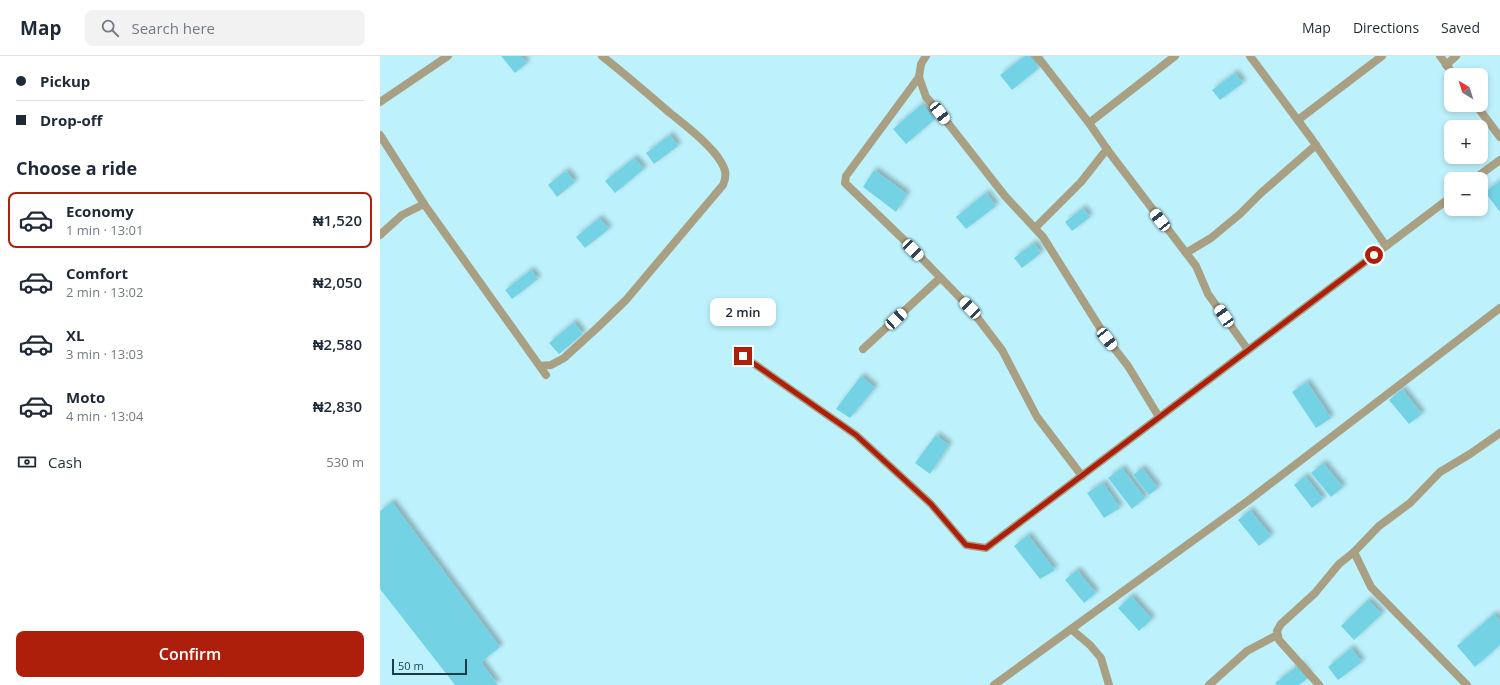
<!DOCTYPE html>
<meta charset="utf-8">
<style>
body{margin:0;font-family:"Open Sans",sans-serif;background:#f2f2f3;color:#1f2937;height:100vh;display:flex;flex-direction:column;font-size:15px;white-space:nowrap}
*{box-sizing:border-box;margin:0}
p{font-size:13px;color:#747a83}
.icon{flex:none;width:22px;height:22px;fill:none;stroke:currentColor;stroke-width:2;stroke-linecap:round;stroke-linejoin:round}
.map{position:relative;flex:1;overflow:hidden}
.side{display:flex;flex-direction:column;background:#fff;width:380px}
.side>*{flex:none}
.hud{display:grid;align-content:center;height:88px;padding:0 16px;background:#fff}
.needle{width:26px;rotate:322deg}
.fabs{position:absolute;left:1064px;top:12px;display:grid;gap:8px}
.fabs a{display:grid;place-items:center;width:44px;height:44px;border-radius:8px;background:#fff;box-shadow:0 2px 6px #0003;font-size:20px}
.scale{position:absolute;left:12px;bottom:10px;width:75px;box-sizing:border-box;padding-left:4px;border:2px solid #163f46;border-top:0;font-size:11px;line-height:14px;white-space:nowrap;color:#163f46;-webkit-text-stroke:3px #bdf2fd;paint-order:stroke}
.end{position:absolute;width:18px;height:18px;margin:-9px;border:5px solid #ad1e0b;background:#fff;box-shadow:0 0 0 2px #fff}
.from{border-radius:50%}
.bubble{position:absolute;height:28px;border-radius:8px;background:#fff;box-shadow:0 2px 6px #0003;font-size:13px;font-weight:600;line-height:28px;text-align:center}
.car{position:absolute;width:12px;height:24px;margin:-12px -6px;border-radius:5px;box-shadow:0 0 3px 1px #0007;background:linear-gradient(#fff 24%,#345 0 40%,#fff 0 76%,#345 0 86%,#fff 0)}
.hud b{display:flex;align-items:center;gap:14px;height:38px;font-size:15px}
.hud b+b{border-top:1px solid #e0e1e3}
.hud i{width:10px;height:10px;background:#1f2937}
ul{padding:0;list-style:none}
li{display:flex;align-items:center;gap:12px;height:56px;margin:0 8px 6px;padding:0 8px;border:2px solid transparent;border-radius:8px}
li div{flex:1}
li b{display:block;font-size:15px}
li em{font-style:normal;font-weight:600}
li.active{border-color:#ad1e0b}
li>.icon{width:36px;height:36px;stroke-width:1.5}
h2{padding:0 16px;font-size:18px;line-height:48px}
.pay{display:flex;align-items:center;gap:10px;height:44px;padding:0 16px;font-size:15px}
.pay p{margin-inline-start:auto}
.action{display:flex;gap:8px;margin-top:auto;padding:8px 16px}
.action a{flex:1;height:46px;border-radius:8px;background:#ad1e0b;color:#fff;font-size:16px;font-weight:600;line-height:46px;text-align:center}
header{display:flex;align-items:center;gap:24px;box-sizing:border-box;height:56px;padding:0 20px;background:#fff;border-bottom:1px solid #e0e1e3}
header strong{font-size:19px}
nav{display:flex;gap:22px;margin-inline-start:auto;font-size:14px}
.search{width:280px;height:36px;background:#f2f2f3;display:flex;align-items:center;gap:10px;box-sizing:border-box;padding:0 14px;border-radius:8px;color:#747a83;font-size:15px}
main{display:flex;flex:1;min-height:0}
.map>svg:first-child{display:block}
</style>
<header>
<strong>Map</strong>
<div class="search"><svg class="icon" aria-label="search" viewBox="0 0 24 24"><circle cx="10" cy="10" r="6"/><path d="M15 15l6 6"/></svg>Search here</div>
<nav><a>Map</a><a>Directions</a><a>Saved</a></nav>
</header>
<main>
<section class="side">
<div class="hud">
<b><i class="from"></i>Pickup</b>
<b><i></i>Drop-off</b>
</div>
<h2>Choose a ride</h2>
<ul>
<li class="active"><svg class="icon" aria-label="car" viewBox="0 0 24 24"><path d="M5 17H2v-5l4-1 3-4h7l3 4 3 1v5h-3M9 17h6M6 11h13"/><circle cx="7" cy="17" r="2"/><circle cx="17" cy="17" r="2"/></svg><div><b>Economy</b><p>1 min · 13:01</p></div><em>₦1,520</em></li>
<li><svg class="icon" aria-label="car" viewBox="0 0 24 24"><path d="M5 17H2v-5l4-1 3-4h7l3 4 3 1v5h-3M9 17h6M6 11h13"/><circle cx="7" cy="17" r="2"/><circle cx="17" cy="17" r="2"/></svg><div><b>Comfort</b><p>2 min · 13:02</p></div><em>₦2,050</em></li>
<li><svg class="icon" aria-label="car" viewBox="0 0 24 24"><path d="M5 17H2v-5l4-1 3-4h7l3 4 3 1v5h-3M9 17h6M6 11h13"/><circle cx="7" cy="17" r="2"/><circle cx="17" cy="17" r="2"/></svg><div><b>XL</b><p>3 min · 13:03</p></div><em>₦2,580</em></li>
<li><svg class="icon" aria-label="car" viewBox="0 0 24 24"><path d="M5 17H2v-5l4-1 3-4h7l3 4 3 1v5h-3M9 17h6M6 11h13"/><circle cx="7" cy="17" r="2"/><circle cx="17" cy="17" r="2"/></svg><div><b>Moto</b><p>4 min · 13:04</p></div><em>₦2,830</em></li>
</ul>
<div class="pay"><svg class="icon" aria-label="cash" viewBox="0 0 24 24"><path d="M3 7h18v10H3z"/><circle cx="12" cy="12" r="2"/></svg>Cash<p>530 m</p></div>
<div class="action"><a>Confirm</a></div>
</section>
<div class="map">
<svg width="1120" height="629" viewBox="0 0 1120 629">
<defs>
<filter id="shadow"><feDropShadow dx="3.5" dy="-3.5" stdDeviation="2" flood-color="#0004"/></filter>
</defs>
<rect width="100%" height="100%" fill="#bdf2fd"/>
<g fill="#73d2e4" filter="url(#shadow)">
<path d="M121,0H141L147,7L135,17Z"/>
<path d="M645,0H649L659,12L632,34L620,19Z"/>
<path d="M855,17L863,27L840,44L832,34Z"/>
<path d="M542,48L555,63L526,88L513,73Z"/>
<path d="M290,79L298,90L274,108L266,97Z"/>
<path d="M254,102L264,113L235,137L225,125Z"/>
<path d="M494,114L527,138L516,156L483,131Z"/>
<path d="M186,115L195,126L177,141L168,129Z"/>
<path d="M1120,125V156L1105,136Z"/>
<path d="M606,137L616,150L586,173L576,161Z"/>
<path d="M703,152L710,161L692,175L685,166Z"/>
<path d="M219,162L229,173L205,192L196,181Z"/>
<path d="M654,187L661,197L642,212L634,202Z"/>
<path d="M151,214L158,223L132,243L125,234Z"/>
<path d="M194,266L203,278L179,298L169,287Z"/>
<path d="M481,320L495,332L470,362L456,353Z"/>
<path d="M927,326L951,362L936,372L912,336Z"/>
<path d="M1022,333L1042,358L1029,368L1009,344Z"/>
<path d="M556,379L569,389L550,418L535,407Z"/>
<path d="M943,407L963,431L951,441L931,417Z"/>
<path d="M742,412L765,442L752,453L728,422Z"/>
<path d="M762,412L778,432L769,439L753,419Z"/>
<path d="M925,420L943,443L932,452L914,429Z"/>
<path d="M723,427L740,452L724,462L707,437Z"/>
<path d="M12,446L120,591L101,606L118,629H75L0,533V455Z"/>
<path d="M870,454L891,480L879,490L858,464Z"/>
<path d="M648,479L675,514L660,523L634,490Z"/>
<path d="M697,514L716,537L704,547L685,524Z"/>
<path d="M751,540L772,563L759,575L738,552Z"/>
<path d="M988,544L1002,558L974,584L961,570Z"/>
<path d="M1114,558L1120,565V589L1095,611L1077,590Z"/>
<path d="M971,592L982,606L958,624L948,611Z"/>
<path d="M920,608L929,621L919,629H897L895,627Z"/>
</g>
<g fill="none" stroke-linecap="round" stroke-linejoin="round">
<g stroke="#a99f82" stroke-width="8">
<path d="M546,0L541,8L539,21L546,41L560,57L625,140L663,181L727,283L748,310L779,361"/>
<path d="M657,0L709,67L729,96L816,210L828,238L868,294"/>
<path d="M870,0L931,82L1006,190"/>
<path d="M1060,0L1074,19"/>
<path d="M1066,9L1076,0"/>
<path d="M539,21L466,120L465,127L524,184L590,252L622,294L657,361L702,420"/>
<path d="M0,46L68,0"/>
<path d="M1096,49L1120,81"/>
<path d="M918,64L1002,0"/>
<path d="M709,67L795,0"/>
<path d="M0,79L44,148L166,319"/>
<path d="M1094,123L1120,104"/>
<path d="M655,172L701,126L727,93"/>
<path d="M0,179L22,159L44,148"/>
<path d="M806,197L831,182L860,158L881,137L936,89"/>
<path d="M483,293L560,222"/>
<path d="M363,300L476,379L551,448L586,489L606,492L1071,141"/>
<path d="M160,310L171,309L184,302L218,271L246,244L343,129C347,120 346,114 341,106C331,89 306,70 290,57C268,38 245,18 222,0"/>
<path d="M691,573L710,589L721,602L729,629"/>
<path d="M614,629L869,444L1120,252"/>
<path d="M829,629L867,595L897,579"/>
<path d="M939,629L899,584L897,575L901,568L935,537L959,508L974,496"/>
<path d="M1087,629L991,531L974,496L999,470L1030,447L1060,416L1090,398L1120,377"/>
</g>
</g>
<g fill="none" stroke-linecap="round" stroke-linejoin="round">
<path stroke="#ad1e0b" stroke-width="5" d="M363,300L476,379L551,448L586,489L606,492L994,199"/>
</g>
</svg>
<div class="fabs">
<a><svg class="needle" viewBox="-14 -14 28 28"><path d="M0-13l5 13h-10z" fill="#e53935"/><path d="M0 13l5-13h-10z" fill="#747a83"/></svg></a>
<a>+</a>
<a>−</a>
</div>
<div class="scale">50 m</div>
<i class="end from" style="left:994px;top:199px"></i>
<i class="end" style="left:363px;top:300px"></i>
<div class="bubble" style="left:330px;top:242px;width:66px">2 min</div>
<i class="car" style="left:560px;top:57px;rotate:142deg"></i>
<i class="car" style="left:780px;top:164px;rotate:322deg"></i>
<i class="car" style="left:533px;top:194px;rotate:136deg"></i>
<i class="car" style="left:590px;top:252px;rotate:316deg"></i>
<i class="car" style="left:844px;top:260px;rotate:326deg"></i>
<i class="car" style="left:516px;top:263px;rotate:47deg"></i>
<i class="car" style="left:727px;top:283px;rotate:142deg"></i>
</div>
</main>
